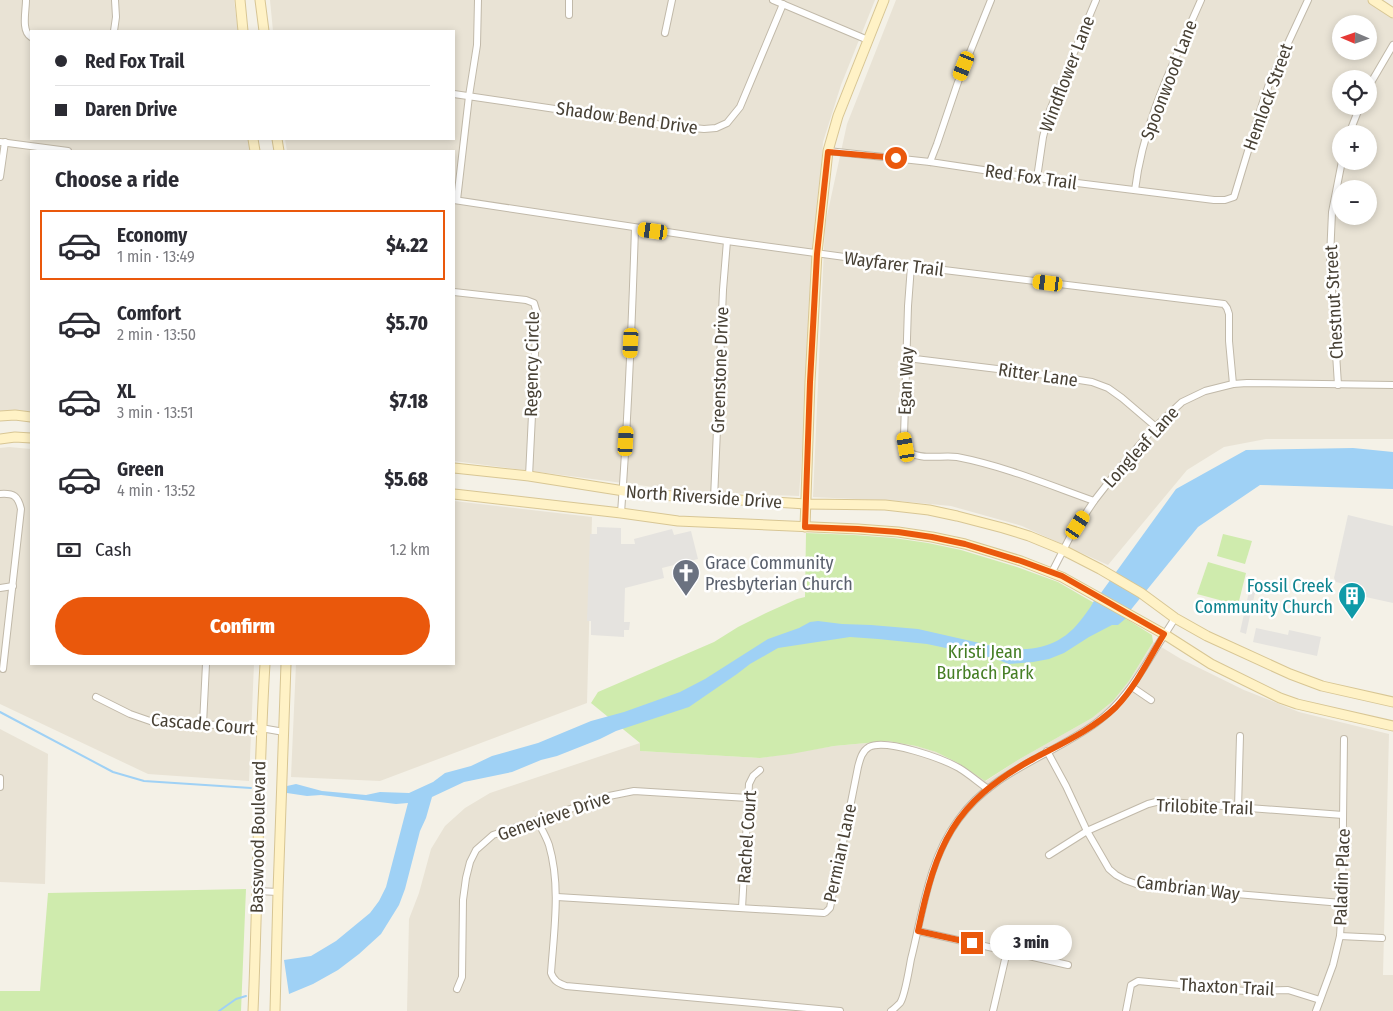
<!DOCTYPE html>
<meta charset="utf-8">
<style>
body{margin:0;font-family:"Fira Sans Condensed",sans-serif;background:#f2f2f3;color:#2b2b33;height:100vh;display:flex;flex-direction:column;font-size:19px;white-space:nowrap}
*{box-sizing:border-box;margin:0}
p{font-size:16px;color:#7c7c81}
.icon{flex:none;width:28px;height:28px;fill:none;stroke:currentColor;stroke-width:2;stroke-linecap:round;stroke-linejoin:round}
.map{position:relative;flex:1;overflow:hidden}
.side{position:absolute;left:30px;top:150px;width:425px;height:515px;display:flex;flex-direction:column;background:#fff;border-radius:0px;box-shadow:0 2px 8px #0003}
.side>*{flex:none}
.guide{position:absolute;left:30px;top:30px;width:425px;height:110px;border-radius:0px;box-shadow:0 2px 8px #0003;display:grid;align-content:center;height:110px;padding:0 25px;background:#fff}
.needle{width:32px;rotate:272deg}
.buttons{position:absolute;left:1332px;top:15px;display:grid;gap:10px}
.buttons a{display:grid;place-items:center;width:45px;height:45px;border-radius:50%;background:#fff;box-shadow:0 2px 8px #0003;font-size:25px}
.end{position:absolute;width:22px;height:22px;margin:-11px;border:6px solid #ea580c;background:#fff;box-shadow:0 0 0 2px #fff}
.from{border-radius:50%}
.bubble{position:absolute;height:35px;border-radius:18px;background:#fff;box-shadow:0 2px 8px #0003;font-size:16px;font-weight:800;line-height:35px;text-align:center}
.car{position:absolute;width:15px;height:30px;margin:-15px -8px;border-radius:6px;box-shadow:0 0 4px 1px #0007;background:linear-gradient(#f5c518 24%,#345 0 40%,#f5c518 0 76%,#345 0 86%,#f5c518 0)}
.guide b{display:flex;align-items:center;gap:18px;height:48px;font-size:19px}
.guide b+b{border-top:1px solid #e1e1e2}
.guide i{width:12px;height:12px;background:#2b2b33}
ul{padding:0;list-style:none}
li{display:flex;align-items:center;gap:15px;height:70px;margin:0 10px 8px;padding:0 15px;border:2px solid transparent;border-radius:0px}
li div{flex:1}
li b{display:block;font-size:19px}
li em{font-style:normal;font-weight:800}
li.active{border-color:#ea580c}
li>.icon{width:45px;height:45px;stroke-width:1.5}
h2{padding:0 25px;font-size:22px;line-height:60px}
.pay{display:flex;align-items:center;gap:12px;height:55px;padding:0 25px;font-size:19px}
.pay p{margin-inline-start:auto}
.primary-button{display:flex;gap:10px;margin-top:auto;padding:10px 25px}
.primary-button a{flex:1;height:58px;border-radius:30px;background:#ea580c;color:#fff;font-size:20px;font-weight:800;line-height:58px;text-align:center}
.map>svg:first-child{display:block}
</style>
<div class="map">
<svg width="1393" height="1011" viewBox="0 0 1393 1011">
<rect width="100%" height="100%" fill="#f4f1e7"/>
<g fill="#e9e3d5" fill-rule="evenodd">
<path d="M0,0H234L238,31H31V139H250L251,151H31V411L0,412Z"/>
<path d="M270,0H875L841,85L823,142L799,496L684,491L454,461V151H287L285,139H454V31H273Z"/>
<path d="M896,0H1367L1393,19V439H1266L1224,447L1187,470L1108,565L1022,526L951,506L898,501L813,497L825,225L847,124ZM1341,24H1369V51H1341ZM1341,79H1369V106H1341ZM1341,134H1369V161H1341ZM1341,189H1369V216H1341Z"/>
<path d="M9,447L31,449V664H254L249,781L148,774L0,704V448Z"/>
<path d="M454,501L592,517L587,703L380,781L291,777L296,664H454Z"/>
<path d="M1153,642L1181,659L1244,690L1272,701L1299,712L1389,734L1383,975H1393V1011H407L409,919L419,893L431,849L445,826L465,808L490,793L640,743V751L760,758L834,746L888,741L916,746L936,752L958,763L986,781L1018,760L1092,718L1113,701L1129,681Z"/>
<path d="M0,729L48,754L45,884L0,882Z"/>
</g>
<g fill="#cfebad">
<path d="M806,533L854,535L894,538L928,543L961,550L1017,567L1058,582L1108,611L1128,620L1152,635L1153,642L1129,681L1113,701L1092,718L1018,760L985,781L958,763L936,752L916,746L888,741L834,746L791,754L760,758L640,751V743L591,703L598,692L714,642L738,627L766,613L797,599L805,597Z"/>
<path d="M1223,534L1252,541L1245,564L1217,556Z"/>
<path d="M1208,562L1246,573L1238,605L1197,594Z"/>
<path d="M246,889L241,1011H0V991H40L48,893Z"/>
</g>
<g fill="#e5e3df">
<path d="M1348,515L1393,526V603L1352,594L1353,586L1336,582L1334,578Z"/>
<path d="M597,527L621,528V544H635L634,539L672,529L674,535L691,531L698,559L662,568L664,578L625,588L624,622H630L629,630H624V637L591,635V621H587L590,534H597Z"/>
<path d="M1250,587L1256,588L1246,634L1240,632Z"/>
<path d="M1256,628L1288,635L1289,630L1321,637L1317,656L1253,642Z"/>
</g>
<path fill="#9fd1f5" d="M1353,448L1393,452V489L1260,485L1198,527L1129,612L1131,614L1118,625H1112L1089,637L1064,653L1049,659L1033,662L1009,664L993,658L927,644L878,639L850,637L778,648L750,664L737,674L689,707L616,731L600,739L557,756L541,760L512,772L464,782L432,797L426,818L420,831L405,889L399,905L381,934L359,954L338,970L313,984L289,994L284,960L311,956L336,941L370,913L379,901L386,887L408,803L396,804L321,795L307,796L287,793V786L296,784L322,791L366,795L380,792L409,793L433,782L445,773L471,766L492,756L538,743L591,721L624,712L680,692L705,679L768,639L799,628L810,622L818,621L842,624L871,625L918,629L1006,649C1040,651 1063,645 1084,616C1089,609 1093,604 1096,596L1098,597L1176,489L1246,450Z"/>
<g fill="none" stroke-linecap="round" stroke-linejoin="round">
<g stroke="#9fd1f5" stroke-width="2">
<path d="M0,712L113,772L144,781L251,788"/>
<path d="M219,1011L236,999L246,996"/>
</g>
<defs>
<g id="street">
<path d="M26,0C26,11 21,31 31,37"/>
<path d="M773,0L868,40"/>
<path d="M569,15V0"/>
<path d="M114,31L116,17L115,0"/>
<path d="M665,33L672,0"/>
<path d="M1369,86L1393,45"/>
<path d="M454,94L663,125L704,129L716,128L727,123L740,107L783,4"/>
<path d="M1349,134L1360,106"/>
<path d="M0,142L68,151"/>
<path d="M828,151L930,162L1037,178L1214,200H1225L1234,197L1261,108L1269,84L1308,0"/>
<path d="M930,162L937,144L958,82L991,0"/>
<path d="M0,177L5,142"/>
<path d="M1037,178L1043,137L1050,110L1096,0"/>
<path d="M1135,190C1143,122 1174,62 1201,0"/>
<path d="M454,200L727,241L911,266L1224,304L1227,308L1229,314V341L1233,384"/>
<path d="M457,200L469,96L477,45L478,0"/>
<path d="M911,266L908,306L904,436C905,442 905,449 911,453C922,460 944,455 957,457C1004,466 1049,485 1094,501"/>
<path d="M454,292L526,300L534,303L537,313L529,476"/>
<path d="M907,358L1054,376L1092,382L1108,388L1122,398L1156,427"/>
<path d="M1338,385L1330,258L1332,212L1342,161"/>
<path d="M0,494C14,493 18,496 21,509L3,669"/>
<path d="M714,499L723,290L727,241"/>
<path d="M621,513C628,418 632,323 635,228"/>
<path d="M1052,572L1070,537L1094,501L1115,474L1152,430L1182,402L1205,391L1233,384L1247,383L1393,385"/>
<path d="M0,588L13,586"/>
<path d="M1132,687L1151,700"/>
<path d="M96,697L130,714L153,722L203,724L261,728L284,732"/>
<path d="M203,724L206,664"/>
<path d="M1047,751L1066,786L1087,831L1109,869L1116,875L1125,880L1136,884L1152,887L1342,903"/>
<path d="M0,778V787"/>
<path d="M1238,808L1240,736"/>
<path d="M537,820C541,828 546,836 549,845C561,886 554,930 551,973C554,981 558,983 566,986L840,1011"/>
<path d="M1049,855L1087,831L1148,804L1156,802H1170L1343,815"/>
<path d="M257,891L278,892"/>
<path d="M557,897L824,913L826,912L830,908L858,767C860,759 862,751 869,747C886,738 943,759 959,768C969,774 978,782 988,789"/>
<path d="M742,908L749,784L753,776L760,770"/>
<path d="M918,931L1068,965"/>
<path d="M1340,936L1382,938"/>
<path d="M457,989L462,977L463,900L466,878L470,862L476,850L493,835L609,796L634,791L748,798"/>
<path d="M891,1011C894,1009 897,1006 900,1003C905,996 909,969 911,959C923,912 928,861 958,820C993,771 1049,757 1096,723C1122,704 1137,679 1153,653C1160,641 1168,630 1175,618"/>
<path d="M993,1011L1007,951"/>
<path d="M1126,1011L1131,985L1138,981L1245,991L1288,990L1320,1000"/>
<path d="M1316,1011L1333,965L1340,936L1342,903L1344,739"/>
</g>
<g id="secondary">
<path d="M240,0L243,31"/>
<path d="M260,0L264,31"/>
<path d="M1373,0L1393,13"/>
<path d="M253,139L255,151"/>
<path d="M277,139L279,151"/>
<path d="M0,416L15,415L31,417"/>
<path d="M0,439L15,437L31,438"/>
<path d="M454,468L529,476L643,494L806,504L885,505L929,510L957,516L1003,528L1029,536L1063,550L1100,569L1141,593L1175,618L1207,636L1290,674L1322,686L1393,702"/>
<path d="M454,494L621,513L678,521L858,529L898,532L932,537L965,544L1021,561L1062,577L1164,634L1211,664L1280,698L1297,704L1393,726"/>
<path d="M805,527L810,382L817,253L828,151L838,116L884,0"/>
<path d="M253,1011C258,895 258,779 265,664"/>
<path d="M275,1011L278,892L286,664"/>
</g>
</defs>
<use href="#street" stroke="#c1b9a9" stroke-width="8"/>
<use href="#secondary" stroke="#d8c694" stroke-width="11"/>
<use href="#street" stroke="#fff" stroke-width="6"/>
<use href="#secondary" stroke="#fff2c6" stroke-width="9"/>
</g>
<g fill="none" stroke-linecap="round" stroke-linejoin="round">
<path stroke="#ea580c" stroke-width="6" d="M896,158L828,152L817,254L810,382L805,527L858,529L898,532L932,537L965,544L1021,561L1062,576L1164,634C1149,659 1136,686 1116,707C1092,730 1061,744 1033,759C953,803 936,845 918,931L972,943"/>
</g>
<defs>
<symbol id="church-pin" viewBox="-11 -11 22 30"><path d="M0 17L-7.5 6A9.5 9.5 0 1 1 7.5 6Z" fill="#6b7280" stroke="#fff"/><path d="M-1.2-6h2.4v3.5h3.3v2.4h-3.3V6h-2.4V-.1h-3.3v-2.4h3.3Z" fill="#fff"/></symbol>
<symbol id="building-pin" viewBox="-11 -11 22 30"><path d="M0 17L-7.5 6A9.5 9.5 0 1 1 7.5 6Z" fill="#0f9aa8" stroke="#fff"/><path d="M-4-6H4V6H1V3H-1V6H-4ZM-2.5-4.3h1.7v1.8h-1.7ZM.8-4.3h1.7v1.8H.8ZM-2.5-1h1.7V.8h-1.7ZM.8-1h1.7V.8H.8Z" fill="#fff"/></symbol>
</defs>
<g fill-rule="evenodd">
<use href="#church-pin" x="670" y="557" width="32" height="43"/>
<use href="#building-pin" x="1336" y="580" width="32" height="43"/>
</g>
<g text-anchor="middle" stroke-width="5" stroke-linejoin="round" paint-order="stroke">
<g font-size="18" fill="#484135" stroke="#fff">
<text transform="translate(1067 74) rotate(-69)" y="6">Windflower Lane</text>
<text transform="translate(1169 80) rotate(-69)" y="6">Spoonwood Lane</text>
<text transform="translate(1268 97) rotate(-70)" y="6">Hemlock Street</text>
<text transform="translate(627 118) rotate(8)" y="6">Shadow Bend Drive</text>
<text transform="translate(1031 177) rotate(8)" y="6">Red Fox Trail</text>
<text transform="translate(894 264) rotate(7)" y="6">Wayfarer Trail</text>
<text transform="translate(1334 302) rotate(-93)" y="6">Chestnut Street</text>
<text transform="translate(532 364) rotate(-89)" y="6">Regency Circle</text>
<text transform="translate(720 370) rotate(-88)" y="6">Greenstone Drive</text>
<text transform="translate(1038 375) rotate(8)" y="6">Ritter Lane</text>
<text transform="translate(906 381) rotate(-88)" y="6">Egan Way</text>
<text transform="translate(1141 447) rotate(-48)" y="6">Longleaf Lane</text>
<text transform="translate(704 497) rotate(4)" y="6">North Riverside Drive</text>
<text transform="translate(203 724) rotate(5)" y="6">Cascade Court</text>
<text transform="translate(1205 807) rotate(2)" y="6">Trilobite Trail</text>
<text transform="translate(554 816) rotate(-19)" y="6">Genevieve Drive</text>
<text transform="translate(258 837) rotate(-89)" y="6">Basswood Boulevard</text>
<text transform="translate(747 837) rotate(-86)" y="6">Rachel Court</text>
<text transform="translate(840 853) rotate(-78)" y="6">Permian Lane</text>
<text transform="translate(1342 877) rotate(-88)" y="6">Paladin Place</text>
<text transform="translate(1188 888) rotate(7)" y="6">Cambrian Way</text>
<text transform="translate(1227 987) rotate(3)" y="6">Thaxton Trail</text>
</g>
<g font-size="18" fill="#5b616d" stroke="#fff" text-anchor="start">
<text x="705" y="569">Grace Community<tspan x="705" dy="21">Presbyterian Church</tspan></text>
</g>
<g font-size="18" fill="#0d838f" stroke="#fff" text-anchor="end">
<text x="1333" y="592">Fossil Creek<tspan x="1333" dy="21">Community Church</tspan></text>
</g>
<g font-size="18" fill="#457e24" stroke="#fff">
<text x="985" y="658">Kristi Jean<tspan x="985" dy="21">Burbach Park</tspan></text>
</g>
</g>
</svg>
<div class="buttons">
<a><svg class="needle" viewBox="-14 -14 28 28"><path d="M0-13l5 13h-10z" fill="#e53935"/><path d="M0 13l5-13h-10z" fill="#7c7c81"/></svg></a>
<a><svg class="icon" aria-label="locate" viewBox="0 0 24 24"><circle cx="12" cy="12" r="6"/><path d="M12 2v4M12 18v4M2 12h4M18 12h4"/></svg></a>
<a>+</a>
<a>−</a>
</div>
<i class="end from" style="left:896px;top:158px"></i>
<i class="end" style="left:972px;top:943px"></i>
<div class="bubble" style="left:990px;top:925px;width:82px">3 min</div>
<i class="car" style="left:964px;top:66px;rotate:202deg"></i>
<i class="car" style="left:653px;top:231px;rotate:278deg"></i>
<i class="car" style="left:1048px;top:283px;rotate:277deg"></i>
<i class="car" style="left:631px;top:343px;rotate:183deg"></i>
<i class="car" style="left:626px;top:441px;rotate:3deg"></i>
<i class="car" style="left:906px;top:447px;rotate:350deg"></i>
<i class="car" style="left:1078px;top:525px;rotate:33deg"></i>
<div class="guide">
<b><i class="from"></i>Red Fox Trail</b>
<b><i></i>Daren Drive</b>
</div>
<section class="side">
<h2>Choose a ride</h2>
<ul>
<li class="active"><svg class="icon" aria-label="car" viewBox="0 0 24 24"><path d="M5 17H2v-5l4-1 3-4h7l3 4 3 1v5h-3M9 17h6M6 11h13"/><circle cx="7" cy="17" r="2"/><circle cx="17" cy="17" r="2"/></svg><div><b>Economy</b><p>1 min · 13:49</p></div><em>$4.22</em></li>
<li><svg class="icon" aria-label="car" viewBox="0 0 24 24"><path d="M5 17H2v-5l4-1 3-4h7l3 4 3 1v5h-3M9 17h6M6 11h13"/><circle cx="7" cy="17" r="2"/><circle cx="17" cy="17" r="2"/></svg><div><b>Comfort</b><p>2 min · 13:50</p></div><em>$5.70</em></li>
<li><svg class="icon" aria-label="car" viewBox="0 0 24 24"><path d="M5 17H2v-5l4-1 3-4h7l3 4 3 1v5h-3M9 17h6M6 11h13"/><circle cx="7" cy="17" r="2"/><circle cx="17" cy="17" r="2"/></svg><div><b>XL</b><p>3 min · 13:51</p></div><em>$7.18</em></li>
<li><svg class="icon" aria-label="car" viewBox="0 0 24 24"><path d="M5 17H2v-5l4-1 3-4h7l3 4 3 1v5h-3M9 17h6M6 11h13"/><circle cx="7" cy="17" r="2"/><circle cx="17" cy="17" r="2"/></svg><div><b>Green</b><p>4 min · 13:52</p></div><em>$5.68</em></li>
</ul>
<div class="pay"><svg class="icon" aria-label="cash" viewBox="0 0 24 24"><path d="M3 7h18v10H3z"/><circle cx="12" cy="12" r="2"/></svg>Cash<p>1.2 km</p></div>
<div class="primary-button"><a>Confirm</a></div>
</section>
</div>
